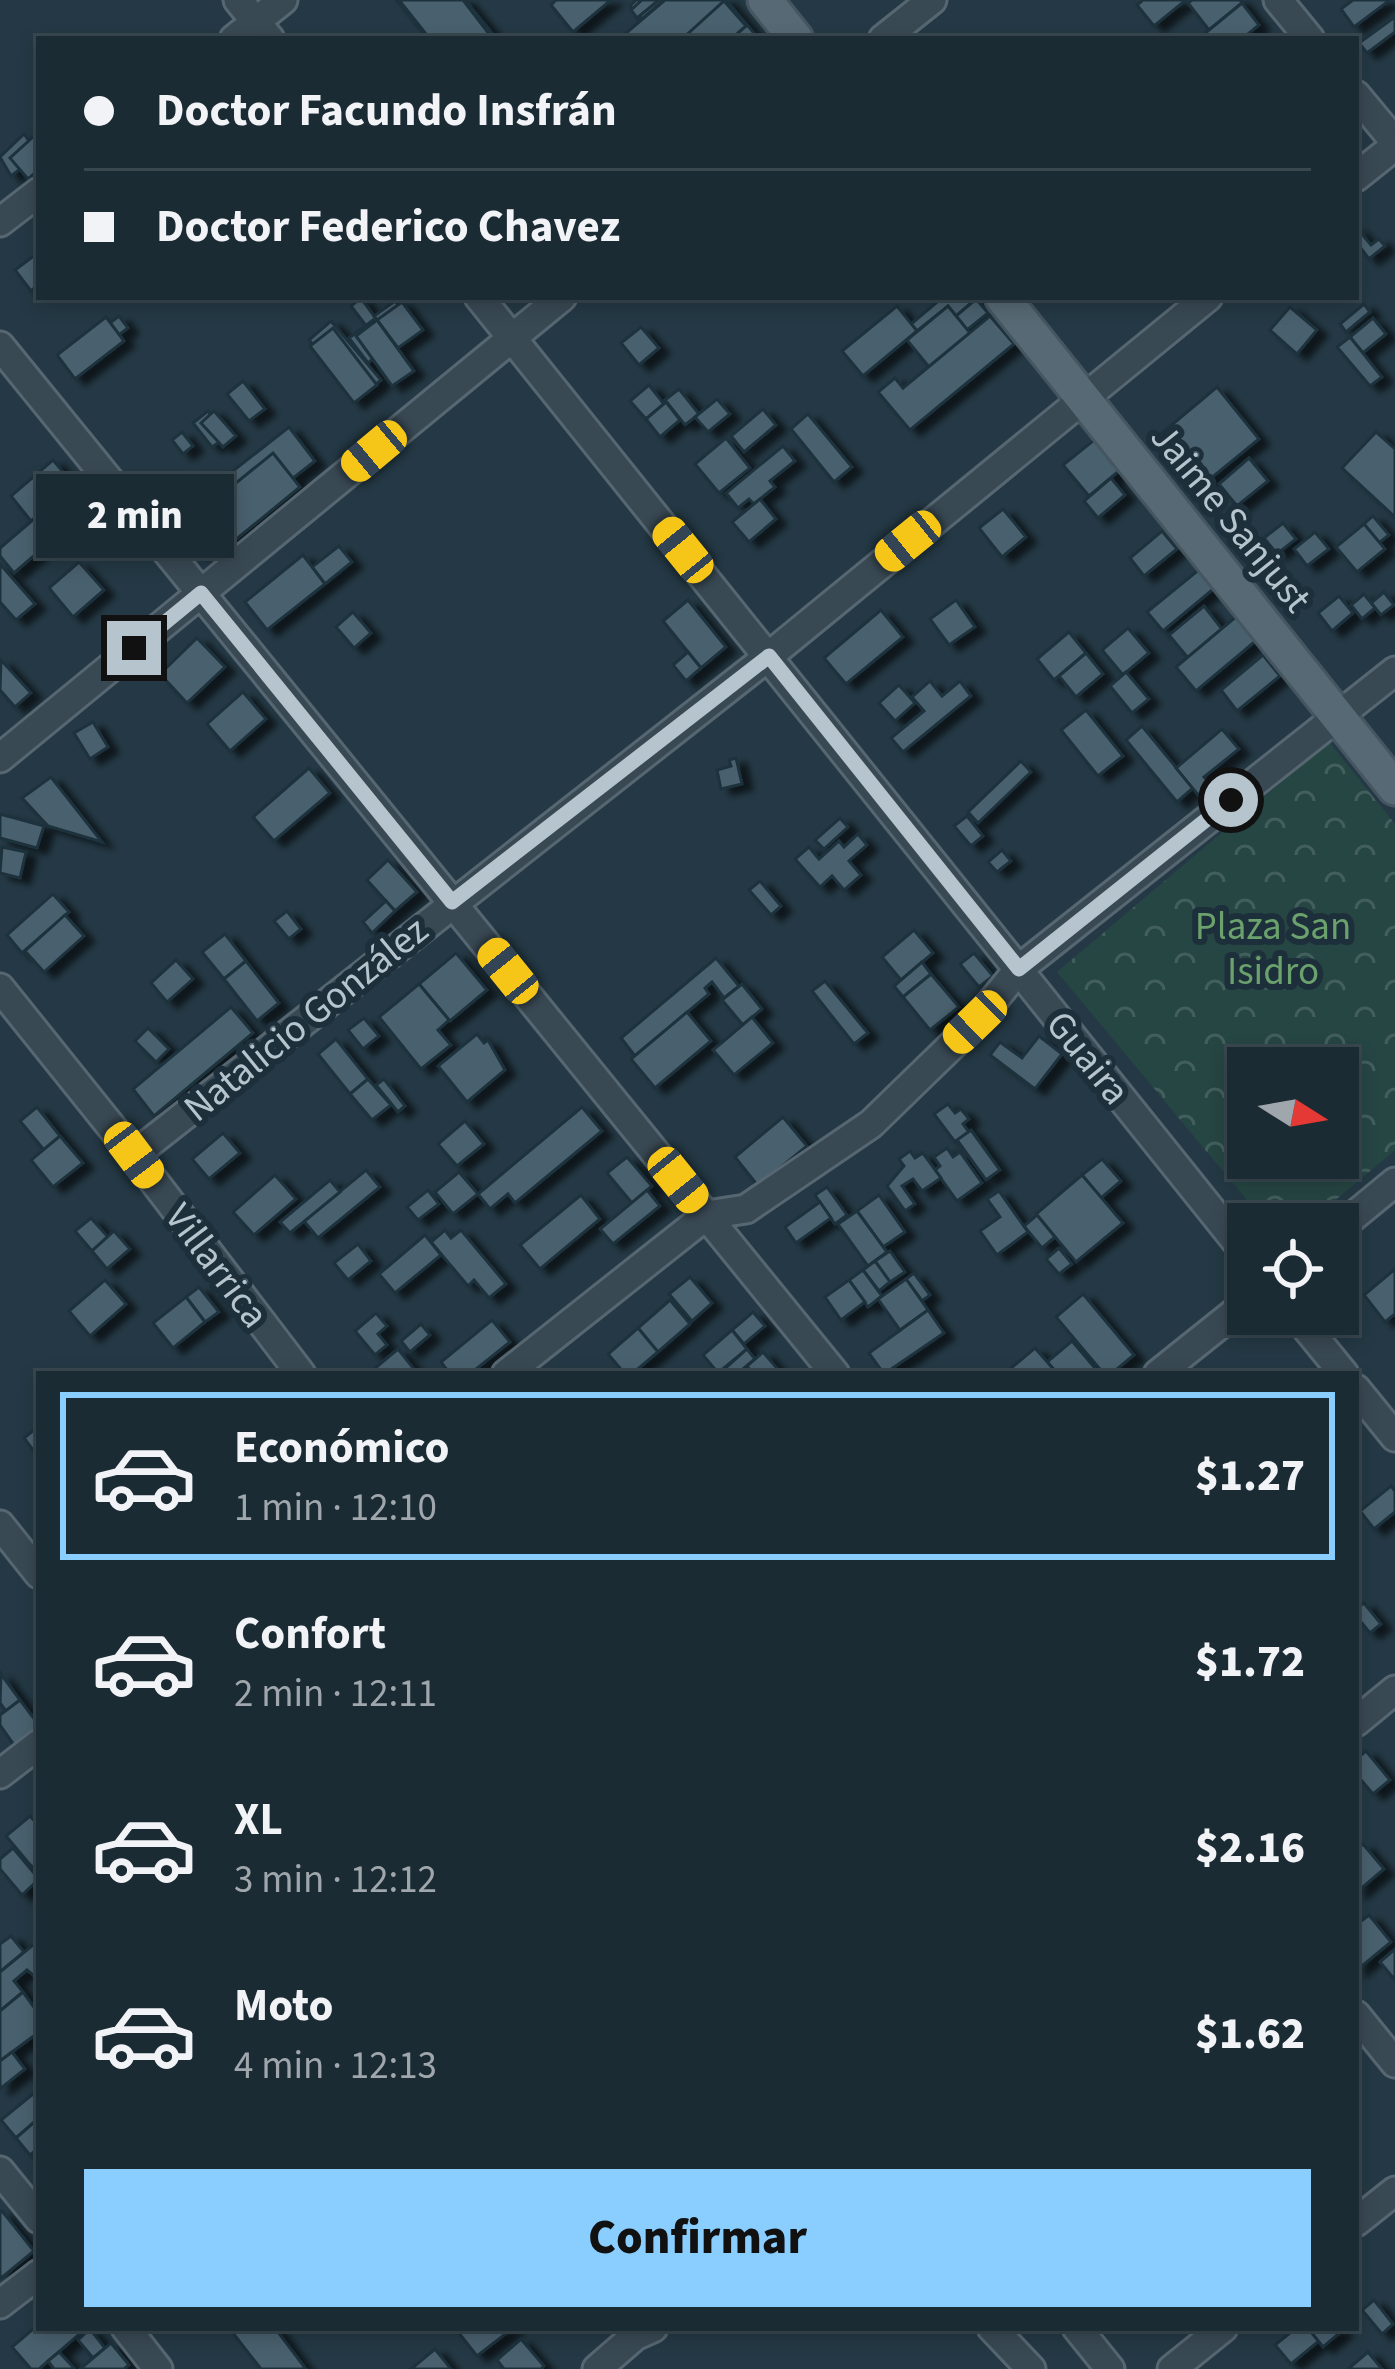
<!DOCTYPE html>
<html lang="es">
<meta charset="utf-8">
<style>
body{margin:0;font-family:"Source Sans 3",sans-serif;background:#283740;color:#f1f3f6;height:100vh;display:flex;flex-direction:column;font-size:45px;white-space:nowrap}
*{box-sizing:border-box;margin:0}
p{font-size:39px;color:#a0a7ac}
.icon{flex:none;width:66px;height:66px;fill:none;stroke:currentColor;stroke-width:2;stroke-linecap:round;stroke-linejoin:round}
.map{position:relative;flex:1;overflow:hidden}
.side{position:absolute;left:36px;top:1371px;width:1323px;height:960px;display:flex;flex-direction:column;background:#1b2b34;border-radius:0px;box-shadow:0 6px 18px #0003,0 0 0 3px #39474f}
.side>*{flex:none}
.hud{position:absolute;left:36px;top:36px;width:1323px;height:264px;border-radius:0px;box-shadow:0 6px 18px #0003,0 0 0 3px #39474f;display:grid;align-content:center;height:264px;padding:0 48px;background:#1b2b34}
.needle{width:78px;rotate:101deg}
.tools{position:absolute;left:1227px;top:1047px;display:grid;gap:24px}
.tools a{display:grid;place-items:center;width:132px;height:132px;border-radius:0px;background:#1b2b34;box-shadow:0 6px 18px #0003,0 0 0 3px #39474f;font-size:60px}
.end{position:absolute;width:54px;height:54px;margin:-27px;border:15px solid #b6c4ce;background:#111;box-shadow:0 0 0 6px #111}
.from{border-radius:50%}
.bubble{position:absolute;height:84px;border-radius:0px;background:#1b2b34;box-shadow:0 6px 18px #0003,0 0 0 3px #39474f;font-size:39px;font-weight:800;line-height:84px;text-align:center}
.car{position:absolute;width:36px;height:72px;margin:-36px -18px;border-radius:15px;box-shadow:0 0 9px 3px #0007;background:linear-gradient(#f5c518 24%,#345 0 40%,#f5c518 0 76%,#345 0 86%,#f5c518 0)}
.hud b{display:flex;align-items:center;gap:42px;height:114px;font-size:45px}
.hud b+b{border-top:3px solid #39474f}
.hud i{width:30px;height:30px;background:#f1f3f6}
ul{padding:21px 0 0;list-style:none}
li{display:flex;align-items:center;gap:36px;height:168px;margin:0 24px 18px;padding:0 24px;border:6px solid transparent;border-radius:0px}
li div{flex:1}
li b{display:block;font-size:45px}
li em{font-style:normal;font-weight:800}
li.selected{border-color:#8aceff}
li>.icon{width:108px;height:108px;stroke-width:1.5}
.action{display:flex;gap:24px;margin-top:auto;padding:24px 48px}
.action a{flex:1;height:138px;border-radius:0px;background:#8aceff;color:#111;font-size:48px;font-weight:800;line-height:138px;text-align:center}
.map>svg:first-child{display:block}
</style>
<div class="map">
<svg width="1395" height="2369" viewBox="0 0 1395 2369">
<defs>
<pattern id="forest-crowns" width="20" height="18" patternUnits="userSpaceOnUse" patternTransform="scale(3)"><rect width="20" height="18" fill="#264643"/><path d="M2 6a3 3 0 1 1 6 0M12 15a3 3 0 1 1 6 0" fill="none" stroke="#435f5d"/></pattern>
<filter id="shadow"><feDropShadow dx="10" dy="5.5" stdDeviation="3" flood-color="#0009"/></filter>
</defs>
<rect width="100%" height="100%" fill="#243945"/>
<path fill="url(#forest-crowns)" fill-rule="evenodd" d="M1329,742L1395,824V1150L1307,1224H1267L1057,972ZM1248,1068H1338V1158H1248Z"/>
<g fill="#4a616e" stroke="#1f313c" stroke-width="3" filter="url(#shadow)">
<path d="M396,0H465L497,39H428Z"/>
<path d="M399,0H463L493,39H430Z"/>
<path d="M556,0H611L573,32L551,5Z"/>
<path d="M636,0H664L642,19L630,6Z"/>
<path d="M642,0H659L637,18L631,10Z"/>
<path d="M664,0H726L682,39H620Z"/>
<path d="M665,0H726L759,39H619Z"/>
<path d="M1143,0H1186L1154,26L1137,5Z"/>
<path d="M1192,0H1240L1242,3L1209,30L1188,3Z"/>
<path d="M1353,0H1390L1354,27L1341,9Z"/>
<path d="M724,1L746,26L731,39H682Z"/>
<path d="M1242,3L1259,25L1242,39H1198Z"/>
<path d="M1395,17V32L1367,53L1359,43Z"/>
<path d="M24,134L39,155L11,176L0,157Z"/>
<path d="M33,137L39,143V169L28,179L10,158Z"/>
<path d="M1356,227L1371,245L1379,239L1385,246L1369,259L1356,242Z"/>
<path d="M39,252V284L31,291L15,270Z"/>
<path d="M943,297L976,299L956,316L948,306L917,331L911,324Z"/>
<path d="M361,298L377,320L367,327L351,306Z"/>
<path d="M976,299L988,313L967,330L956,316Z"/>
<path d="M395,301L418,331L398,347L374,316Z"/>
<path d="M402,302L423,330L398,348L377,320Z"/>
<path d="M1364,304L1370,312L1346,332L1340,324Z"/>
<path d="M897,306L917,331L863,376L842,351Z"/>
<path d="M948,306L970,333L929,367L907,340Z"/>
<path d="M1290,307L1317,330L1297,354L1270,330Z"/>
<path d="M119,316L128,328L90,357L81,345Z"/>
<path d="M990,316L1014,344L910,430L878,392L895,378L903,388Z"/>
<path d="M106,317L124,341L75,379L57,355Z"/>
<path d="M1373,318L1386,334L1363,353L1350,337Z"/>
<path d="M373,320L391,344L368,363L349,338Z"/>
<path d="M377,320L414,371L392,386L356,336Z"/>
<path d="M331,321L381,380L359,399L309,340Z"/>
<path d="M641,327L659,348L639,365L621,343Z"/>
<path d="M333,328L377,385L354,403L310,346Z"/>
<path d="M1350,337L1382,377L1370,386L1337,347Z"/>
<path d="M243,381L265,409L249,421L227,394Z"/>
<path d="M649,385L664,404L646,419L630,401Z"/>
<path d="M1217,387L1259,439L1204,484L1162,433Z"/>
<path d="M679,389L699,414L685,425L665,400Z"/>
<path d="M717,399L730,414L708,432L695,417Z"/>
<path d="M666,402L680,420L660,437L646,419Z"/>
<path d="M763,409L776,425L744,452L731,436Z"/>
<path d="M208,411L228,436L212,447L193,423Z"/>
<path d="M214,411L236,436L223,447L201,423Z"/>
<path d="M808,414L852,467L834,482L791,429Z"/>
<path d="M289,427L315,461L198,552L172,519Z"/>
<path d="M182,432L193,446L183,454L172,440Z"/>
<path d="M1376,432L1395,449V517L1342,468Z"/>
<path d="M726,438L750,468L719,493L695,464Z"/>
<path d="M1094,440L1119,471L1089,496L1063,465Z"/>
<path d="M783,446L795,461L770,481L775,487L760,499L754,504L749,499L738,508L726,493Z"/>
<path d="M273,453L300,487L217,555L189,521Z"/>
<path d="M1249,458L1268,481L1237,506L1219,484Z"/>
<path d="M53,460L74,485L31,521L11,496Z"/>
<path d="M1111,478L1125,495L1098,518L1084,501Z"/>
<path d="M62,495L80,516L14,573L0,556V548Z"/>
<path d="M760,499L776,519L749,542L732,522Z"/>
<path d="M1003,509L1026,537L1002,557L979,528Z"/>
<path d="M1373,516L1389,535L1379,543L1364,524Z"/>
<path d="M1283,523L1296,539L1277,554L1264,538Z"/>
<path d="M1364,524L1385,549L1357,572L1336,547Z"/>
<path d="M1162,531L1177,549L1144,576L1130,558Z"/>
<path d="M1315,532L1329,549L1307,566L1294,549Z"/>
<path d="M339,546L352,562L325,584L312,567Z"/>
<path d="M303,555L325,584L267,630L245,602Z"/>
<path d="M79,562L104,590L73,617L49,588Z"/>
<path d="M0,564L35,604L16,620L0,602Z"/>
<path d="M1201,568L1217,586L1163,631L1147,612Z"/>
<path d="M1384,592L1394,605L1381,615L1371,603Z"/>
<path d="M1364,594L1375,608L1362,619L1351,605Z"/>
<path d="M1339,596L1353,613L1332,631L1318,613Z"/>
<path d="M688,600L726,647L701,668L663,621Z"/>
<path d="M956,600L975,627L949,645L930,619Z"/>
<path d="M1204,606L1222,629L1188,658L1169,635Z"/>
<path d="M881,610L903,637L846,684L824,658Z"/>
<path d="M353,612L371,633L354,648L336,627Z"/>
<path d="M1238,615L1258,639L1196,691L1176,667Z"/>
<path d="M1128,628L1149,653L1123,675L1102,650Z"/>
<path d="M1069,632L1086,653L1054,680L1037,659Z"/>
<path d="M197,638L225,667L187,703L160,674Z"/>
<path d="M688,652L701,668L686,681L673,665Z"/>
<path d="M1086,653L1103,674L1076,697L1059,676Z"/>
<path d="M1263,655L1280,676L1237,711L1221,690Z"/>
<path d="M1,660L31,693L15,707L0,690Z"/>
<path d="M1126,672L1149,699L1132,713L1110,686Z"/>
<path d="M930,681L942,696L960,681L971,696L903,752L891,738L924,711L912,697Z"/>
<path d="M899,685L915,703L895,721L879,703Z"/>
<path d="M243,692L266,719L230,751L207,724Z"/>
<path d="M1086,710L1123,756L1098,776L1061,730Z"/>
<path d="M93,722L108,747L90,759L74,733Z"/>
<path d="M1142,726L1193,788L1177,802L1126,740Z"/>
<path d="M1222,729L1239,749L1204,777L1220,796L1208,807L1176,768Z"/>
<path d="M736,758L742,784L721,789L717,770L731,766L729,760Z"/>
<path d="M1021,761L1031,772L978,823L968,812Z"/>
<path d="M309,768L330,793L274,841L253,817Z"/>
<path d="M51,777L102,842L48,826L22,798Z"/>
<path d="M0,814L44,826L37,848L0,838Z"/>
<path d="M967,816L983,836L971,846L954,826Z"/>
<path d="M840,818L848,827L824,849L815,840Z"/>
<path d="M858,834L867,845L849,861L861,875L844,890L832,876L820,887L795,859L809,847L819,859L839,841L844,847Z"/>
<path d="M2,847L26,852L20,878L0,873Z"/>
<path d="M1002,850L1011,861L997,872L988,862Z"/>
<path d="M388,860L417,892L395,911L367,880Z"/>
<path d="M760,881L781,906L771,915L749,890Z"/>
<path d="M53,894L69,912L22,953L7,935Z"/>
<path d="M386,901L395,911L372,933L363,922Z"/>
<path d="M287,911L301,929L289,939L274,921Z"/>
<path d="M65,915L84,936L44,972L25,951Z"/>
<path d="M914,930L933,953L901,980L882,957Z"/>
<path d="M225,934L246,961L224,979L202,952Z"/>
<path d="M456,953L487,990L450,1021L419,984Z"/>
<path d="M974,953L993,976L979,987L960,964Z"/>
<path d="M716,958L739,986L724,998L712,982L705,988L709,994L635,1056L621,1038Z"/>
<path d="M176,960L193,979L167,1002L151,983Z"/>
<path d="M246,961L279,1003L257,1021L224,979Z"/>
<path d="M922,962L931,974L903,997L894,986Z"/>
<path d="M931,974L959,1007L930,1030L903,997Z"/>
<path d="M825,981L868,1033L854,1044L812,991Z"/>
<path d="M419,984L449,1020L438,1030L451,1045L421,1069L379,1017Z"/>
<path d="M742,984L762,1009L743,1025L722,1000Z"/>
<path d="M231,1007L253,1033L154,1116L133,1089Z"/>
<path d="M687,1012L711,1041L655,1088L631,1059Z"/>
<path d="M752,1017L773,1043L734,1075L713,1050Z"/>
<path d="M364,1018L379,1036L363,1049L348,1030Z"/>
<path d="M148,1028L169,1049L156,1062L135,1041Z"/>
<path d="M477,1034L484,1043L488,1040L505,1070L467,1102L438,1066Z"/>
<path d="M1039,1036L1062,1054L1035,1089L990,1055L1000,1042L1022,1058Z"/>
<path d="M336,1039L368,1079L350,1094L318,1054Z"/>
<path d="M368,1079L391,1105L372,1120L350,1094Z"/>
<path d="M384,1079L405,1106L398,1112L376,1085Z"/>
<path d="M948,1104L955,1113L961,1109L969,1119L963,1124L969,1132L955,1142L934,1114Z"/>
<path d="M37,1107L60,1136L44,1150L20,1121Z"/>
<path d="M582,1107L602,1131L515,1203L508,1194L490,1209L478,1194Z"/>
<path d="M783,1117L807,1146L758,1186L735,1157Z"/>
<path d="M465,1121L484,1144L457,1166L438,1144Z"/>
<path d="M971,1130L1000,1170L986,1180L957,1140Z"/>
<path d="M223,1133L240,1153L209,1179L192,1159Z"/>
<path d="M60,1136L83,1163L53,1187L31,1160Z"/>
<path d="M947,1148L953,1157L960,1152L982,1183L957,1201L935,1170L940,1166L934,1157Z"/>
<path d="M910,1151L915,1158L923,1153L941,1178L922,1191L913,1179L902,1186L915,1204L905,1211L887,1186L904,1166L899,1159Z"/>
<path d="M627,1157L652,1186L632,1203L607,1173Z"/>
<path d="M1102,1159L1121,1181L1101,1198L1082,1175Z"/>
<path d="M366,1170L380,1187L318,1238L304,1221Z"/>
<path d="M459,1172L478,1194L453,1214L435,1192Z"/>
<path d="M275,1175L296,1199L254,1235L233,1212Z"/>
<path d="M1082,1175L1123,1223L1076,1262L1036,1214Z"/>
<path d="M330,1180L340,1192L290,1233L280,1222Z"/>
<path d="M827,1187L847,1215L835,1224L815,1195Z"/>
<path d="M428,1190L439,1204L418,1220L407,1207Z"/>
<path d="M647,1190L660,1206L613,1244L600,1229Z"/>
<path d="M999,1191L1028,1232L997,1255L980,1231L1000,1217L987,1199Z"/>
<path d="M581,1195L600,1219L540,1269L520,1245Z"/>
<path d="M879,1195L905,1232L883,1247L857,1211Z"/>
<path d="M820,1202L831,1218L796,1243L785,1227Z"/>
<path d="M857,1211L887,1252L868,1266L838,1224Z"/>
<path d="M1037,1215L1055,1237L1042,1248L1024,1226Z"/>
<path d="M91,1218L108,1237L92,1251L75,1231Z"/>
<path d="M445,1230L451,1238L461,1230L506,1284L489,1298L474,1280L468,1286L431,1242Z"/>
<path d="M114,1231L130,1249L107,1269L92,1251Z"/>
<path d="M425,1235L441,1255L395,1293L379,1274Z"/>
<path d="M358,1244L371,1261L348,1280L334,1263Z"/>
<path d="M1059,1248L1072,1264L1059,1274L1046,1259Z"/>
<path d="M890,1251L905,1272L890,1282L875,1261Z"/>
<path d="M875,1261L890,1282L879,1291L863,1270Z"/>
<path d="M1395,1269V1314L1385,1322L1364,1295Z"/>
<path d="M863,1270L882,1296L868,1307L849,1280Z"/>
<path d="M914,1273L930,1295L922,1301L906,1279Z"/>
<path d="M690,1277L712,1303L692,1321L669,1294Z"/>
<path d="M906,1279L928,1310L900,1330L878,1299Z"/>
<path d="M105,1280L126,1304L90,1336L69,1311Z"/>
<path d="M849,1280L865,1302L841,1320L825,1297Z"/>
<path d="M199,1287L219,1312L205,1322L186,1297Z"/>
<path d="M1083,1294L1134,1355L1111,1374H1104L1056,1317Z"/>
<path d="M186,1297L205,1322L173,1348L153,1323Z"/>
<path d="M670,1300L690,1324L658,1352L638,1328Z"/>
<path d="M928,1310L944,1333L884,1374L869,1353Z"/>
<path d="M753,1312L765,1326L744,1344L732,1330Z"/>
<path d="M376,1313L387,1326L378,1334L387,1345L375,1355L355,1331Z"/>
<path d="M492,1320L510,1342L470,1374H450L441,1362Z"/>
<path d="M421,1324L430,1335L410,1352L401,1341Z"/>
<path d="M638,1328L658,1352L632,1374H625L608,1354Z"/>
<path d="M732,1330L747,1349L718,1373L703,1355Z"/>
<path d="M1072,1341L1100,1374H1058L1047,1362Z"/>
<path d="M1035,1348L1056,1372L1054,1374H1004Z"/>
<path d="M398,1349L414,1369L408,1374H368Z"/>
<path d="M747,1349L755,1359L737,1374H719Z"/>
<path d="M763,1352L782,1374H753L747,1366Z"/>
<path d="M39,1426V1458L24,1438Z"/>
<path d="M1391,1486L1395,1491V1512L1374,1529L1360,1511Z"/>
<path d="M1364,1603L1381,1624L1370,1633L1356,1616V1609Z"/>
<path d="M1,1674L20,1700L6,1711L0,1703Z"/>
<path d="M20,1700L39,1725V1733L17,1749L0,1725V1715Z"/>
<path d="M1366,1751L1390,1780L1373,1794L1356,1774V1759Z"/>
<path d="M30,1816L39,1826V1862L32,1867L6,1836Z"/>
<path d="M1363,1844L1384,1869L1356,1893V1850Z"/>
<path d="M13,1848L39,1879L22,1895L0,1869V1859Z"/>
<path d="M1369,1915L1391,1942L1356,1971V1925Z"/>
<path d="M11,1936L24,1952L0,1972V1944Z"/>
<path d="M39,1940V1980L27,1970L14,1981L23,1992L0,2011V1972Z"/>
<path d="M1395,1949V1980L1380,1962Z"/>
<path d="M23,1992L39,2014V2032L0,2061V2011Z"/>
<path d="M12,2052L25,2069L0,2089V2061Z"/>
<path d="M33,2094L39,2101V2118L16,2138L1,2120Z"/>
<path d="M39,2118V2147L30,2155L16,2138Z"/>
<path d="M2,2211L34,2251L0,2279V2212Z"/>
<path d="M1374,2300L1393,2324L1382,2334L1362,2310Z"/>
<path d="M39,2324V2328H78L82,2332L39,2369H31L12,2347Z"/>
<path d="M229,2328H275L306,2369H261Z"/>
<path d="M464,2328H513L477,2356L458,2332Z"/>
<path d="M1296,2328H1308L1319,2341L1291,2364L1275,2345Z"/>
<path d="M1308,2328H1339L1342,2331L1323,2347Z"/>
<path d="M90,2329L105,2348L93,2358L78,2340Z"/>
<path d="M521,2339L544,2366L541,2369H504L497,2360Z"/>
<path d="M111,2343L129,2365L124,2369H80Z"/>
<path d="M435,2349L451,2369H411Z"/>
<path d="M59,2352L74,2368L73,2369H54L48,2361Z"/>
<path d="M1368,2352L1382,2369H1348Z"/>
</g>
<g fill="none" stroke-linecap="round" stroke-linejoin="round">
<defs>
<g id="minor">
<path d="M238,0L270,39"/>
<path d="M1278,0L1310,39"/>
<path d="M234,39L283,0"/>
<path d="M883,39L932,0"/>
<path d="M1356,95L1395,142"/>
<path d="M1356,177L1395,146"/>
<path d="M0,222L39,192"/>
<path d="M479,297L1248,1256"/>
<path d="M0,346L835,1374"/>
<path d="M0,758L562,297"/>
<path d="M0,988L134,1155L301,1374"/>
<path d="M134,1155L769,656L1208,297"/>
<path d="M1338,1229L1395,1182"/>
<path d="M1295,1314L1344,1374"/>
<path d="M506,1374L707,1215L746,1209L871,1124L975,1023L1019,969L1395,671"/>
<path d="M1158,1374L1248,1302"/>
<path d="M1356,1389L1395,1437"/>
<path d="M0,1525L39,1574"/>
<path d="M1356,1722L1395,1690"/>
<path d="M0,1774L39,1744"/>
<path d="M1356,2015L1395,2063"/>
<path d="M0,2171L39,2219"/>
<path d="M1356,2222L1395,2191"/>
<path d="M0,2304L39,2274"/>
<path d="M126,2328L158,2369"/>
<path d="M992,2328L1031,2369"/>
<path d="M1077,2328L1110,2369"/>
<path d="M597,2369L635,2336L653,2328"/>
<path d="M1172,2369L1223,2328"/>
</g>
<g id="major">
<path d="M765,0L796,39"/>
<path d="M1002,297L1395,788"/>
</g>
</defs>
<use href="#minor" stroke="#576772" stroke-width="33"/>
<use href="#major" stroke="#455661" stroke-width="39"/>
<use href="#minor" stroke="#394954" stroke-width="27"/>
<use href="#major" stroke="#576974" stroke-width="33"/>
</g>
<g fill="none" stroke-linecap="round" stroke-linejoin="round">
<path stroke="#b6c4ce" stroke-width="15" d="M134,648L201,593L452,902L769,656L1019,969L1231,800"/>
</g>
<g text-anchor="middle" stroke-width="12" stroke-linejoin="round" paint-order="stroke">
<g font-size="39" fill="#b6c4ce" stroke="#1d2f3a">
<text transform="translate(1232 517) rotate(51)" y="14">Jaime Sanjust</text>
<text transform="translate(305 1018) rotate(-39)" y="14">Natalicio González</text>
<text transform="translate(1089 1057) rotate(51)" y="14">Guaira</text>
<text transform="translate(218 1265) rotate(53)" y="14">Villarrica</text>
</g>
<g font-size="39" fill="#6ba16c" stroke="#1d2f3a">
<text x="1273" y="939">Plaza San<tspan x="1273" dy="45">Isidro</tspan></text>
</g>
</g>
</svg>
<div class="tools">
<a><svg class="needle" viewBox="-14 -14 28 28"><path d="M0-13l5 13h-10z" fill="#e53935"/><path d="M0 13l5-13h-10z" fill="#a0a7ac"/></svg></a>
<a><svg class="icon" aria-label="locate" viewBox="0 0 24 24"><circle cx="12" cy="12" r="6"/><path d="M12 2v4M12 18v4M2 12h4M18 12h4"/></svg></a>
</div>
<i class="end from" style="left:1231px;top:800px"></i>
<i class="end" style="left:134px;top:648px"></i>
<div class="bubble" style="left:36px;top:474px;width:198px">2 min</div>
<i class="car" style="left:374px;top:451px;rotate:230deg"></i>
<i class="car" style="left:908px;top:541px;rotate:231deg"></i>
<i class="car" style="left:683px;top:550px;rotate:321deg"></i>
<i class="car" style="left:508px;top:971px;rotate:321deg"></i>
<i class="car" style="left:975px;top:1022px;rotate:226deg"></i>
<i class="car" style="left:134px;top:1155px;rotate:143deg"></i>
<i class="car" style="left:678px;top:1180px;rotate:141deg"></i>
<div class="hud">
<b><i class="from"></i>Doctor Facundo Insfrán</b>
<b><i></i>Doctor Federico Chavez</b>
</div>
<section class="side">
<ul>
<li class="selected"><svg class="icon" aria-label="car" viewBox="0 0 24 24"><path d="M5 17H2v-5l4-1 3-4h7l3 4 3 1v5h-3M9 17h6M6 11h13"/><circle cx="7" cy="17" r="2"/><circle cx="17" cy="17" r="2"/></svg><div><b>Económico</b><p>1 min · 12:10</p></div><em>$1.27</em></li>
<li><svg class="icon" aria-label="car" viewBox="0 0 24 24"><path d="M5 17H2v-5l4-1 3-4h7l3 4 3 1v5h-3M9 17h6M6 11h13"/><circle cx="7" cy="17" r="2"/><circle cx="17" cy="17" r="2"/></svg><div><b>Confort</b><p>2 min · 12:11</p></div><em>$1.72</em></li>
<li><svg class="icon" aria-label="car" viewBox="0 0 24 24"><path d="M5 17H2v-5l4-1 3-4h7l3 4 3 1v5h-3M9 17h6M6 11h13"/><circle cx="7" cy="17" r="2"/><circle cx="17" cy="17" r="2"/></svg><div><b>XL</b><p>3 min · 12:12</p></div><em>$2.16</em></li>
<li><svg class="icon" aria-label="car" viewBox="0 0 24 24"><path d="M5 17H2v-5l4-1 3-4h7l3 4 3 1v5h-3M9 17h6M6 11h13"/><circle cx="7" cy="17" r="2"/><circle cx="17" cy="17" r="2"/></svg><div><b>Moto</b><p>4 min · 12:13</p></div><em>$1.62</em></li>
</ul>
<div class="action"><a>Confirmar</a></div>
</section>
</div>
